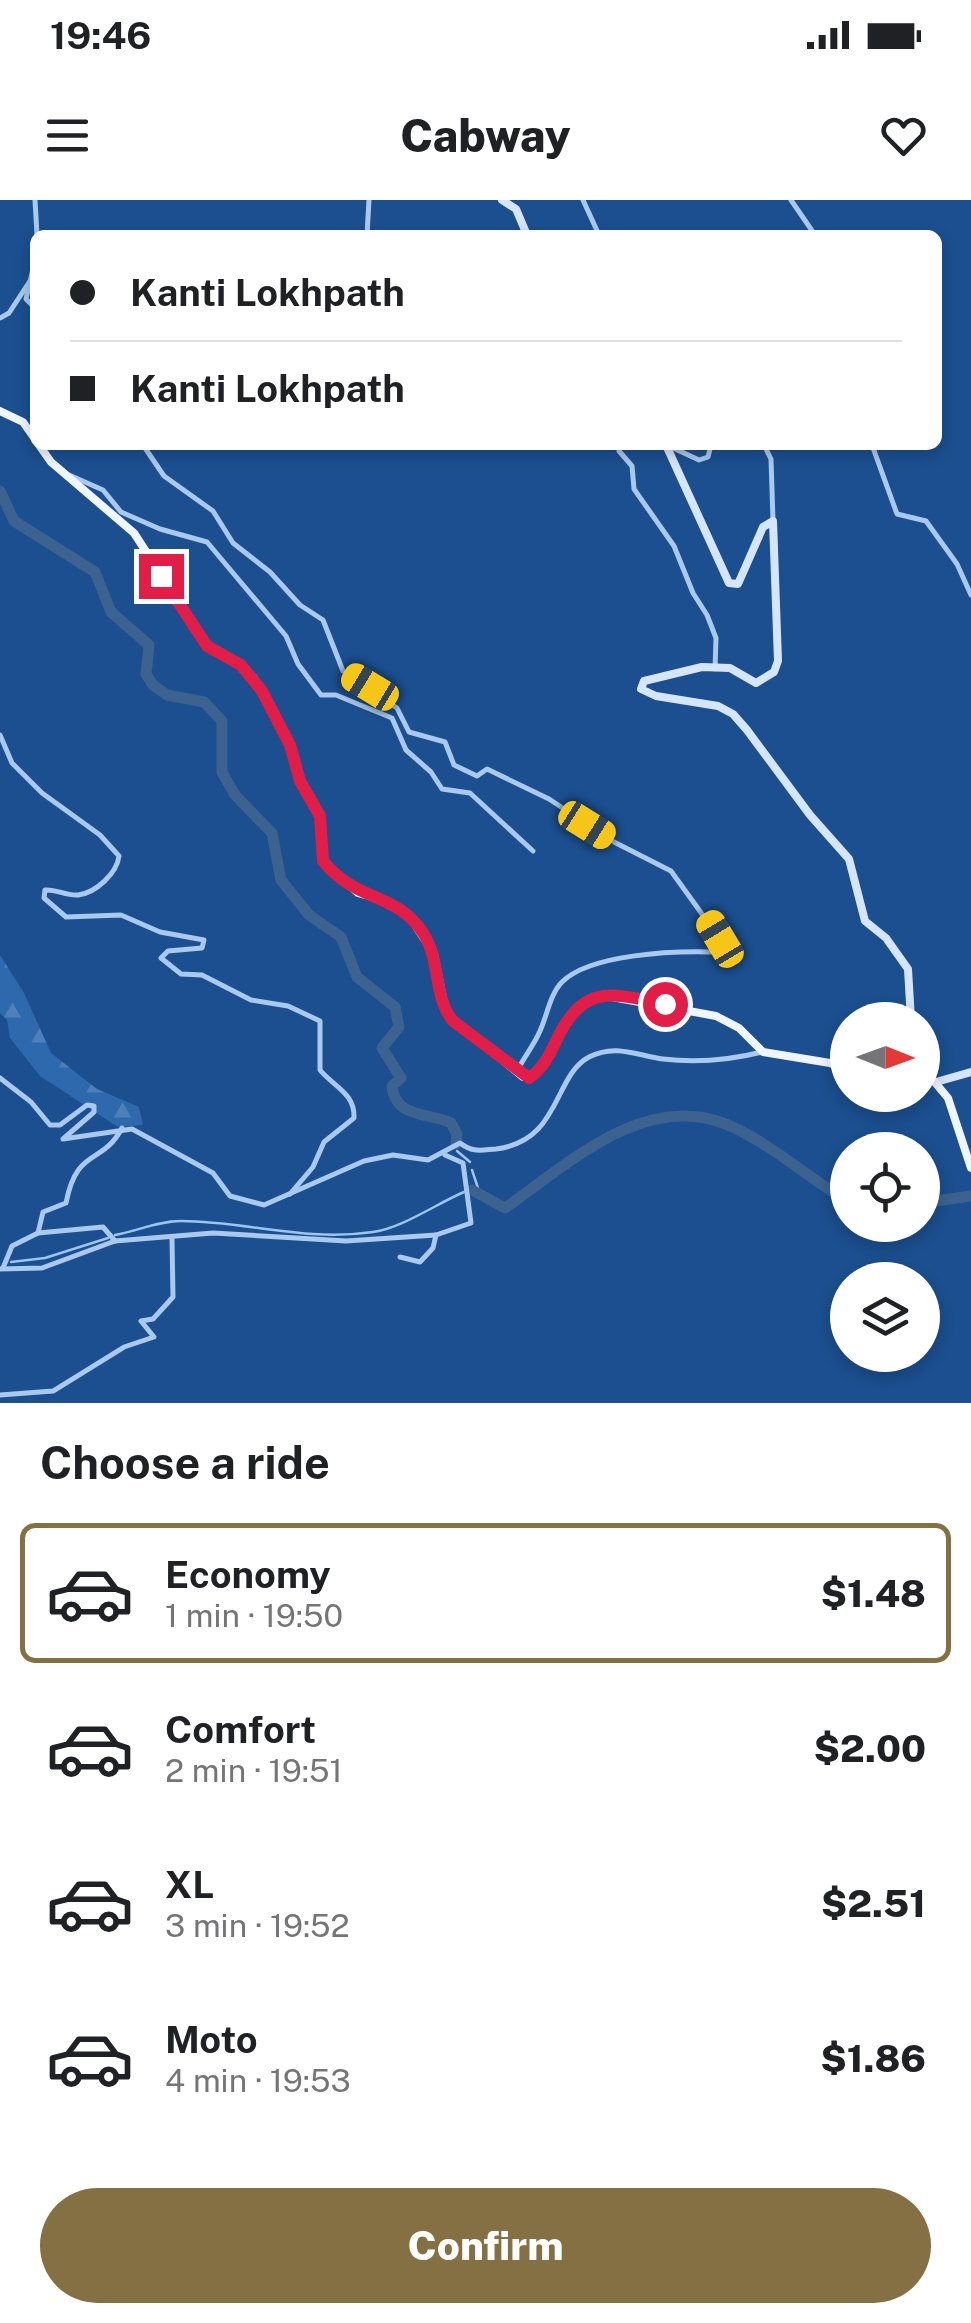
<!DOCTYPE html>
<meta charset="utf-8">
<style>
body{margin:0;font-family:"Public Sans",sans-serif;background:#f6f6f6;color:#202124;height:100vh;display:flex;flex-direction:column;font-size:38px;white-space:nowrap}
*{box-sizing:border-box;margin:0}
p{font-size:32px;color:#757577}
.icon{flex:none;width:55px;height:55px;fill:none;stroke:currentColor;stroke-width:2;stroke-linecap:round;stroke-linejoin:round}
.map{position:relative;height:1203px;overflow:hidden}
.sheet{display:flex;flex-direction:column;background:#fff;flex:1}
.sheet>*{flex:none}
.guide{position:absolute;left:30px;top:30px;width:912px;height:220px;border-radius:15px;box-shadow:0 5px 15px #0003;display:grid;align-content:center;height:220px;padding:0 40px;background:#fff}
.needle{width:65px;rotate:91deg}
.buttons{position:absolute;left:830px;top:802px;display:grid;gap:20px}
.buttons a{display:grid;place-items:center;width:110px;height:110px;border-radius:50%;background:#fff;box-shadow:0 5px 15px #0003;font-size:50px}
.end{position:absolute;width:45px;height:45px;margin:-22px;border:12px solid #e11d48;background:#fff;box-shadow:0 0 0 5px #fff}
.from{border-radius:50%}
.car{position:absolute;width:30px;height:60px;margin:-30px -15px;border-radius:12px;box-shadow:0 0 8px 2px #0007;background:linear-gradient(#f5c518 24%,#345 0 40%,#f5c518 0 76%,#345 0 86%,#f5c518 0)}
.guide b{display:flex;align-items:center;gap:35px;height:95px;font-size:38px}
.guide b+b{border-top:2px solid #e0e0e0}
.guide i{width:25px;height:25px;background:#202124}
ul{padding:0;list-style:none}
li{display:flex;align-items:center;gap:30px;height:140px;margin:0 20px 15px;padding:0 20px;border:5px solid transparent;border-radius:15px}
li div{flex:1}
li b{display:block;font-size:38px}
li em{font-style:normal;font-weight:800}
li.current{border-color:#847042}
li>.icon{width:90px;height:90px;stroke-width:1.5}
h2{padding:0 40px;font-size:45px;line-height:120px}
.action{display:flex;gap:20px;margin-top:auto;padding:20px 40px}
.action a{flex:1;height:115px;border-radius:60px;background:#847042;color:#fff;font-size:40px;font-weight:800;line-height:115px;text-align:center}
.status{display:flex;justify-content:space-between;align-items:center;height:70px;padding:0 50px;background:#fff;direction:ltr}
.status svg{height:28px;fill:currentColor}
header{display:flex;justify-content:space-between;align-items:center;height:130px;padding:0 40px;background:#fff;font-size:45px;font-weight:800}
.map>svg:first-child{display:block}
</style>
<div class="status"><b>19:46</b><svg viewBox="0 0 49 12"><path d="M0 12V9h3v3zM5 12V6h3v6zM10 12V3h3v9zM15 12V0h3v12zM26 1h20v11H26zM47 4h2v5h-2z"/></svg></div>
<header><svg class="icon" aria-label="menu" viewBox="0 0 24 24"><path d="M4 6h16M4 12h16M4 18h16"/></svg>Cabway<svg class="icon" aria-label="heart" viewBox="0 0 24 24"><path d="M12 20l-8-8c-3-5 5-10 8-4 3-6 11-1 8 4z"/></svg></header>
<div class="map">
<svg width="971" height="1203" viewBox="0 0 971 1203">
<defs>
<pattern id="forest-firs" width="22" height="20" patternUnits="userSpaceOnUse" patternTransform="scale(2.5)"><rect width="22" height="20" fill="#2e69ad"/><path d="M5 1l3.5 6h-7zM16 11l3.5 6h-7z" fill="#4d80b9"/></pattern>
</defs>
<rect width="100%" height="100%" fill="#1b4f8f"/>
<path fill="url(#forest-firs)" d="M0,755L24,793L51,853L97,889L139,907L143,925L118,927L40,876L10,838L7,820L0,813Z"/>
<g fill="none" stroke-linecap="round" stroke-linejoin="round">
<g stroke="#9cc4f0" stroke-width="2.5">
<path d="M457,951L470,962"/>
<path d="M472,970L480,994"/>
<path d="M115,1035C138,1031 157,1021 181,1021C245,1021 304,1042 373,1032C402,1028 436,1004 464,992"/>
<path d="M11,1062L45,1058L108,1038"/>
</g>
<g stroke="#3c6290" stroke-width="11">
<path d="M0,291L14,321L95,372L111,412L149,445L146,474L153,485L167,495L204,502L222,521V572L235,595L272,633L281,680L309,715L341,737L357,777L395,807L399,827L382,848L401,878L392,886C395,918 427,912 451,923L457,934L456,944"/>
<path d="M472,990L505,1008C567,965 642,893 723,923C762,938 799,970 833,992L848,995"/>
<path d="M922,1003L971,996"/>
</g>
<g stroke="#a9c9ee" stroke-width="5">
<path d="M35,0L37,35"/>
<path d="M583,0L599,35"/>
<path d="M791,0L815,35"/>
<path d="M367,35L369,0"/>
<path d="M35,60L26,99L35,108"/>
<path d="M0,118L9,113L30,81"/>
<path d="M143,245L164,276L213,311L233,343L270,372L300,405L323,420L343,471L397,508L409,532L445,542L454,565L477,576L487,569L549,599L614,642L671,671L720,739L711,752C673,751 590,754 562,782C550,794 547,816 540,831C534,845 524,857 517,871"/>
<path d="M622,245L619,251L632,266L634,289L674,346L693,393L707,415L716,438L715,469"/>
<path d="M764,245L771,259L773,321"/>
<path d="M872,245L897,314L926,321L957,364L971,395"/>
<path d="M669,246L699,260L708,257L711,245"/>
<path d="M69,275L103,290L121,312L160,329L207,342L286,436L298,464L321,495H336L392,518L406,550L431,572L442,589L470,593L533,651"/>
<path d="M0,535L12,563L42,593L100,635L119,656C117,673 96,693 78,695C66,696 56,689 45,690L44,698L66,717L121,715L160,732L204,740L202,748L168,751L161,758L181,774L202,775L251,800L288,806L320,821V870C334,887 355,893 354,918L324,942L313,967L290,994"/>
<path d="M0,878L31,902L50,925H60L87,905L94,906V912L63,939L132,929L213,973L230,996L264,1005L364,961L393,955L428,960L460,943C473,953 481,950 496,949C561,941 553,876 589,857C616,843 638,856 663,859C696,863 730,860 762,852"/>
<path d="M38,1033L43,1012L66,1003C77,946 102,966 122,928"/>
<path d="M400,1057L420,1062L433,1048L436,1035"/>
<path d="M3,1068L12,1046L38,1033L103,1027L115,1041"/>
<path d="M0,1069L42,1068L115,1041L213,1033L346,1041L436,1035L471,1023L463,963L445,955"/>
<path d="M0,1195L53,1191L124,1147L154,1137L141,1121L153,1119L173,1097L172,1039"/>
</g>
<g stroke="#d6e6fa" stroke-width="8">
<path d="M502,0L516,9L527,35"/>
<path d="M666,245L729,383L738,384L763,327L773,321L778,461L774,472L756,483L730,468L702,467L644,481L641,489L656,496L718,506L733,514L747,530L810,615L849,659L865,721L886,738L908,769L911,820"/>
<path d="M936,882L971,872"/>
</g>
<g stroke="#f0f6ff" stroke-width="8">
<path d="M0,211L23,222L35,239"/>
<path d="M39,245L51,262L134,333L207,446L241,465L254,478L290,545L300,581L321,616L323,661L358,693L386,701L410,717L434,754L446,813L523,877H532C559,850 561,807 601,795L716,816L739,828L763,852L830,863L848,872"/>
<path d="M922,867L948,898L971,968"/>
</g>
</g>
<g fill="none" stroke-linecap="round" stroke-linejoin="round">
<path stroke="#e11d48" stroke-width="12" d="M161,376L207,446L241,465L262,491L290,545L300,581L320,616L323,661C357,703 397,692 423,733C441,760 433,797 453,821L529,878C543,869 550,854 557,839C584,782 613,794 665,804"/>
</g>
</svg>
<div class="buttons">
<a><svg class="needle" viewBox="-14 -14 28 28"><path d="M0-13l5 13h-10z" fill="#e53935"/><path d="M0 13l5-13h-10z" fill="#757577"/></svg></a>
<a><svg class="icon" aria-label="locate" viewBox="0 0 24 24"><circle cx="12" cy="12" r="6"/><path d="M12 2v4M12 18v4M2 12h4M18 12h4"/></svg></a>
<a><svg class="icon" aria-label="layers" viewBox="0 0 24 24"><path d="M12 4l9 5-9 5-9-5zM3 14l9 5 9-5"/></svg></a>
</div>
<i class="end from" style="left:665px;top:804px"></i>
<i class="end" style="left:161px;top:376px"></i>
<i class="car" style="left:370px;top:487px;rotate:301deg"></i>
<i class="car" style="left:587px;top:625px;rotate:122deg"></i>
<i class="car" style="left:720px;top:739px;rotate:329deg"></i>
<div class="guide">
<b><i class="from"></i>Kanti Lokhpath</b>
<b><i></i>Kanti Lokhpath</b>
</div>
</div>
<section class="sheet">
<h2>Choose a ride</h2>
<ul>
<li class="current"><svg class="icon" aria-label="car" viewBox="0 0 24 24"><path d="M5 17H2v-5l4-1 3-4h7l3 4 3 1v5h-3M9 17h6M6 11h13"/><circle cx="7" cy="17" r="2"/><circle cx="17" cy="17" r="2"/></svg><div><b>Economy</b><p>1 min · 19:50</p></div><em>$1.48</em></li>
<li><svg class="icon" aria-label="car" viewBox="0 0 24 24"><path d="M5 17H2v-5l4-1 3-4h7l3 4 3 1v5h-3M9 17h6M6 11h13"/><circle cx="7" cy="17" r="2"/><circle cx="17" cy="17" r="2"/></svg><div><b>Comfort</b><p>2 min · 19:51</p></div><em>$2.00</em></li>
<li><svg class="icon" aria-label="car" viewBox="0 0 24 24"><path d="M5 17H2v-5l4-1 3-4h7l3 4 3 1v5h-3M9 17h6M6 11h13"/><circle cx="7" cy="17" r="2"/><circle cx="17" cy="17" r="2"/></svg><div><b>XL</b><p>3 min · 19:52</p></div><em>$2.51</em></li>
<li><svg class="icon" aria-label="car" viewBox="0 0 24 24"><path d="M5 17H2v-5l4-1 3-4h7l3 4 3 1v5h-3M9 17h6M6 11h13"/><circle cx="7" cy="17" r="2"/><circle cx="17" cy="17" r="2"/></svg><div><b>Moto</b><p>4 min · 19:53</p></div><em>$1.86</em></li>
</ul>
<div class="action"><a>Confirm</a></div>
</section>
